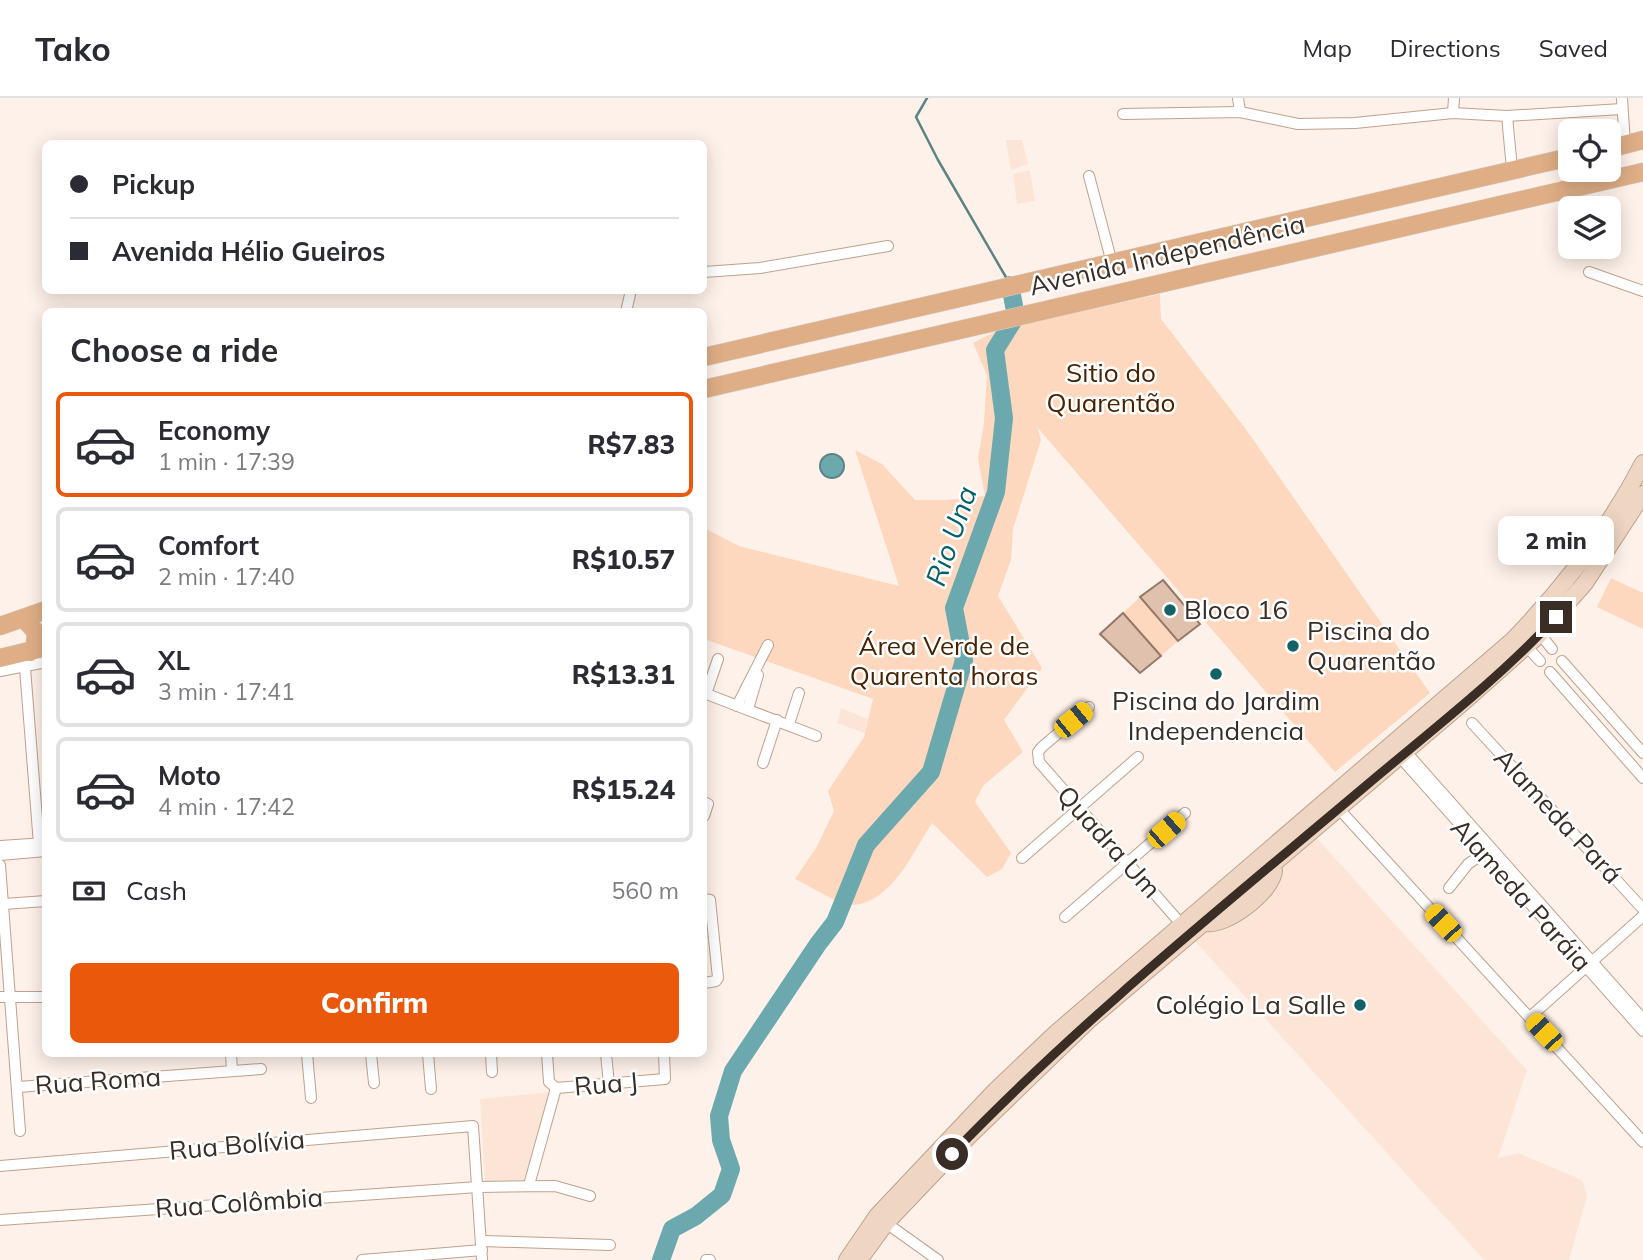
<!DOCTYPE html>
<meta charset="utf-8">
<style>
body{margin:0;font-family:Mulish,sans-serif;background:#f2f2f3;color:#2b2b33;height:100vh;display:flex;flex-direction:column;font-size:26px;white-space:nowrap}
*{box-sizing:border-box;margin:0}
p{font-size:23px;color:#7c7c81}
.icon{flex:none;width:38px;height:38px;fill:none;stroke:currentColor;stroke-width:2;stroke-linecap:round;stroke-linejoin:round}
.map{position:relative;flex:1;overflow:hidden}
.sheet{position:absolute;left:42px;top:210px;width:665px;height:749px;display:flex;flex-direction:column;background:#fff;border-radius:10px;box-shadow:0 4px 18px #0003}
.sheet>*{flex:none}
.top-card{position:absolute;left:42px;top:42px;width:665px;height:154px;border-radius:10px;box-shadow:0 4px 18px #0003;display:grid;align-content:center;height:154px;padding:0 28px;background:#fff}
.tools{position:absolute;left:1558px;top:21px;display:grid;gap:14px}
.tools a{display:grid;place-items:center;width:63px;height:63px;border-radius:10px;background:#fff;box-shadow:0 4px 18px #0003;font-size:35px}
.end{position:absolute;width:32px;height:32px;margin:-16px;border:9px solid #392d25;background:#fff;box-shadow:0 0 0 4px #fff}
.from{border-radius:50%}
.bubble{position:absolute;height:49px;border-radius:10px;background:#fff;box-shadow:0 4px 18px #0003;font-size:23px;font-weight:800;line-height:49px;text-align:center}
.car{position:absolute;width:21px;height:42px;margin:-21px -10px;border-radius:9px;box-shadow:0 0 5px 2px #0007;background:linear-gradient(#f5c518 24%,#345 0 40%,#f5c518 0 76%,#345 0 86%,#f5c518 0)}
.top-card b{display:flex;align-items:center;gap:24px;height:66px;font-size:26px}
.top-card b+b{border-top:2px solid #e1e1e2}
.top-card i{width:18px;height:18px;background:#2b2b33}
ul{padding:0;list-style:none}
li{display:flex;align-items:center;gap:21px;height:105px;margin:0 14px 10px;padding:0 14px;border:4px solid #e1e1e2;border-radius:10px}
li div{flex:1}
li b{display:block;font-size:26px}
li em{font-style:normal;font-weight:800}
li.active{border-color:#ea580c}
li>.icon{width:63px;height:63px;stroke-width:1.5}
h2{padding:0 28px;font-size:32px;line-height:84px}
.pay{display:flex;align-items:center;gap:18px;height:77px;padding:0 28px;font-size:26px}
.pay p{margin-inline-start:auto}
.cta{display:flex;gap:14px;margin-top:auto;padding:14px 28px}
.cta a{flex:1;height:80px;border-radius:10px;background:#ea580c;color:#fff;font-size:28px;font-weight:800;line-height:80px;text-align:center}
header{display:flex;align-items:center;gap:42px;box-sizing:border-box;height:98px;padding:0 35px;background:#fff;border-bottom:2px solid #e1e1e2}
header strong{font-size:33px}
nav{display:flex;gap:38px;margin-inline-start:auto;font-size:24px}
.map>svg:first-child{display:block}
</style>
<header>
<strong>Tako</strong>
<nav><a>Map</a><a>Directions</a><a>Saved</a></nav>
</header>
<div class="map">
<svg width="1643" height="1162" viewBox="0 0 1643 1162">
<rect width="100%" height="100%" fill="#fef1e9"/>
<g fill="#fce5d6">
<path d="M1006,42H1022L1028,66L1011,72Z"/>
<path d="M1030,72L1035,103L1017,106L1013,76Z"/>
<path d="M841,610L868,621L864,635L837,625Z"/>
<path d="M1314,737L1527,972L1498,1060L1518,1055L1582,1082L1587,1098L1569,1162H1484L1193,841Z"/>
<path d="M552,994L527,1082L485,1083L480,1001Z"/>
</g>
<g fill="#fdd8be">
<path d="M1160,196L1161,221L1245,330L1430,595L1335,674L1037,329L1041,342L1013,431L1011,462L998,498L1042,570L1004,622L1023,654L983,688L975,704L1011,755L1002,771L987,779L932,725C913,754 891,807 850,807C838,806 808,787 795,781L816,750L834,713L828,693L864,639L873,601L704,541V430L739,448L899,488L855,352L882,366L915,402H944L985,398L978,361L984,324L987,277L973,245L1000,231L1006,248L1019,227Z"/>
<path d="M1611,480L1643,495V531L1597,509Z"/>
<path d="M1140,499L1178,543L1161,558L1123,515Z"/>
</g>
<circle fill="#6ba9ae" stroke="#5c8485" stroke-width="2" cx="832" cy="368" r="12"/>
<g fill="none" stroke-linecap="round" stroke-linejoin="round">
<path stroke="#5c8485" stroke-width="2.5" d="M927,0L916,19L938,62L1007,181"/>
<path stroke="#6ba9ae" stroke-width="18" d="M661,1162L672,1131L696,1118L722,1097L731,1071L721,1042L719,1018L733,973L818,846L835,824L866,747L931,674L964,562L954,510L996,394L1004,320L995,252L1016,218L1010,187"/>
</g>
<g fill="#e0c1ad" stroke="#957966" stroke-width="2">
<path d="M1163,482L1200,526L1178,543L1140,499Z"/>
<path d="M1123,515L1161,558L1140,575L1100,536Z"/>
</g>
<g fill="none" stroke-linecap="round" stroke-linejoin="round">
<defs>
<g id="street">
<path d="M1238,0L1240,14"/>
<path d="M1622,0L1625,47"/>
<path d="M1453,15L1454,0"/>
<path d="M1123,16L1240,14L1298,26L1355,25L1453,15L1507,18L1622,11"/>
<path d="M1507,18L1512,71"/>
<path d="M1089,78L1112,165"/>
<path d="M704,174L760,170L888,148"/>
<path d="M1589,174L1643,193"/>
<path d="M626,214L631,192"/>
<path d="M1540,536L1552,551"/>
<path d="M1527,549L1540,563"/>
<path d="M1562,563L1643,655"/>
<path d="M25,570L39,746"/>
<path d="M0,573L46,564"/>
<path d="M1550,574L1643,680"/>
<path d="M704,595L816,638"/>
<path d="M706,596L718,561"/>
<path d="M737,608L768,547"/>
<path d="M1089,609L1042,649L1038,654L1039,664L1182,827"/>
<path d="M748,611L758,577"/>
<path d="M1472,625L1643,811"/>
<path d="M789,626L799,595"/>
<path d="M1406,654L1643,921"/>
<path d="M1400,659L1643,933"/>
<path d="M763,665L777,622"/>
<path d="M704,704L708,706L704,718"/>
<path d="M1339,711L1643,1044"/>
<path d="M0,748L46,745"/>
<path d="M0,757L46,753"/>
<path d="M1022,760L1138,659"/>
<path d="M0,767L20,1033"/>
<path d="M1449,790L1468,766L1484,755"/>
<path d="M704,801L710,802L718,880L716,883L704,885"/>
<path d="M4,806L46,803"/>
<path d="M1065,819L1185,715"/>
<path d="M0,899H46"/>
<path d="M1530,919L1643,818"/>
<path d="M231,956L232,973"/>
<path d="M307,956L311,1000"/>
<path d="M371,956L374,985"/>
<path d="M428,956L431,991"/>
<path d="M491,956L492,974"/>
<path d="M547,956L549,984L556,990L665,981L664,956"/>
<path d="M606,956L609,986"/>
<path d="M18,989L261,971"/>
<path d="M0,1068L473,1028L482,1162"/>
<path d="M529,1087L556,990"/>
<path d="M0,1122L478,1089L555,1088L590,1098"/>
<path d="M886,1125L938,1162"/>
<path d="M482,1143L610,1147"/>
<path d="M362,1162L482,1152"/>
<path d="M706,1162H710"/>
</g>
<g id="secondary">
<path d="M1205,825C1226,829 1272,794 1274,773L1267,762"/>
<path d="M847,1162L877,1118L995,993L1056,935L1513,542C1564,489 1609,431 1643,365"/>
<path d="M859,1162L886,1125L968,1039L1088,923L1459,608L1540,536L1585,485L1643,396"/>
</g>
<g id="primary">
<path d="M1608,51L1643,42"/>
<path d="M704,259L1570,59"/>
<path d="M704,291L1643,74"/>
<path d="M24,521L36,534L35,547L30,554"/>
<path d="M0,528L46,512"/>
<path d="M0,560L46,549"/>
</g>
</defs>
<use href="#street" stroke="#bfa18d" stroke-width="12"/>
<use href="#secondary" stroke="#bfa18d" stroke-width="18"/>
<use href="#primary" stroke="#d3d1cf" stroke-width="19"/>
<use href="#street" stroke="#fff" stroke-width="10"/>
<use href="#secondary" stroke="#efd6c3" stroke-width="16"/>
<use href="#primary" stroke="#dfae86" stroke-width="18"/>
</g>
<g fill="none" stroke-linecap="round" stroke-linejoin="round">
<path stroke="#392d25" stroke-width="9" d="M952,1056C1079,924 1222,809 1362,691C1428,635 1498,582 1556,519"/>
</g>
<g fill="#126268" stroke="#fff" stroke-width="2.5">
<circle cx="1170" cy="512" r="7"/>
<circle cx="1293" cy="548" r="7"/>
<circle cx="1216" cy="576" r="7"/>
<circle cx="1360" cy="907" r="7"/>
</g>
<g text-anchor="middle" stroke-width="5" stroke-linejoin="round" paint-order="stroke">
<g font-size="26" fill="#392d25" stroke="#fff">
<text transform="translate(1167 157) rotate(-13)" y="9">Avenida Independência</text>
<text transform="translate(1558 718) rotate(47)" y="9">Alameda Pará</text>
<text transform="translate(1109 744) rotate(48)" y="9">Quadra Um</text>
<text transform="translate(1521 797) rotate(48)" y="9">Alameda Paráia</text>
<text transform="translate(98 983) rotate(-4)" y="9">Rua Roma</text>
<text transform="translate(606 986) rotate(-5)" y="9">Rua J</text>
<text transform="translate(237 1047) rotate(-5)" y="9">Rua Bolívia</text>
<text transform="translate(239 1105) rotate(-4)" y="9">Rua Colômbia</text>
</g>
<g font-size="26" fill="#492200" stroke="#fff">
<text x="1111" y="284">Sitio do<tspan x="1111" dy="30">Quarentão</tspan></text>
<text x="944" y="557">Área Verde de<tspan x="944" dy="30">Quarenta horas</tspan></text>
</g>
<g font-size="26" fill="#392d25" stroke="#fff" text-anchor="start">
<text x="1184" y="521">Bloco 16</text>
<text x="1307" y="542">Piscina do<tspan x="1307" dy="30">Quarentão</tspan></text>
<text x="1216" y="612" text-anchor="middle">Piscina do Jardim<tspan x="1216" dy="30">Independencia</tspan></text>
<text x="1346" y="916" text-anchor="end">Colégio La Salle</text>
</g>
<g font-size="28" font-style="italic" fill="#036066" stroke="#fff">
<text transform="translate(951 438) rotate(-71)" y="10">Rio Una</text>
</g>
</g>
</svg>
<div class="tools">
<a><svg class="icon" aria-label="locate" viewBox="0 0 24 24"><circle cx="12" cy="12" r="6"/><path d="M12 2v4M12 18v4M2 12h4M18 12h4"/></svg></a>
<a><svg class="icon" aria-label="layers" viewBox="0 0 24 24"><path d="M12 4l9 5-9 5-9-5zM3 14l9 5 9-5"/></svg></a>
</div>
<i class="end from" style="left:952px;top:1056px"></i>
<i class="end" style="left:1556px;top:519px"></i>
<div class="bubble" style="left:1498px;top:418px;width:116px">2 min</div>
<i class="car" style="left:1073px;top:622px;rotate:51deg"></i>
<i class="car" style="left:1166px;top:732px;rotate:49deg"></i>
<i class="car" style="left:1443px;top:825px;rotate:317deg"></i>
<i class="car" style="left:1544px;top:934px;rotate:317deg"></i>
<div class="top-card">
<b><i class="from"></i>Pickup</b>
<b><i></i>Avenida Hélio Gueiros</b>
</div>
<section class="sheet">
<h2>Choose a ride</h2>
<ul>
<li class="active"><svg class="icon" aria-label="car" viewBox="0 0 24 24"><path d="M5 17H2v-5l4-1 3-4h7l3 4 3 1v5h-3M9 17h6M6 11h13"/><circle cx="7" cy="17" r="2"/><circle cx="17" cy="17" r="2"/></svg><div><b>Economy</b><p>1 min · 17:39</p></div><em>R$7.83</em></li>
<li><svg class="icon" aria-label="car" viewBox="0 0 24 24"><path d="M5 17H2v-5l4-1 3-4h7l3 4 3 1v5h-3M9 17h6M6 11h13"/><circle cx="7" cy="17" r="2"/><circle cx="17" cy="17" r="2"/></svg><div><b>Comfort</b><p>2 min · 17:40</p></div><em>R$10.57</em></li>
<li><svg class="icon" aria-label="car" viewBox="0 0 24 24"><path d="M5 17H2v-5l4-1 3-4h7l3 4 3 1v5h-3M9 17h6M6 11h13"/><circle cx="7" cy="17" r="2"/><circle cx="17" cy="17" r="2"/></svg><div><b>XL</b><p>3 min · 17:41</p></div><em>R$13.31</em></li>
<li><svg class="icon" aria-label="car" viewBox="0 0 24 24"><path d="M5 17H2v-5l4-1 3-4h7l3 4 3 1v5h-3M9 17h6M6 11h13"/><circle cx="7" cy="17" r="2"/><circle cx="17" cy="17" r="2"/></svg><div><b>Moto</b><p>4 min · 17:42</p></div><em>R$15.24</em></li>
</ul>
<div class="pay"><svg class="icon" aria-label="cash" viewBox="0 0 24 24"><path d="M3 7h18v10H3z"/><circle cx="12" cy="12" r="2"/></svg>Cash<p>560 m</p></div>
<div class="cta"><a>Confirm</a></div>
</section>
</div>
